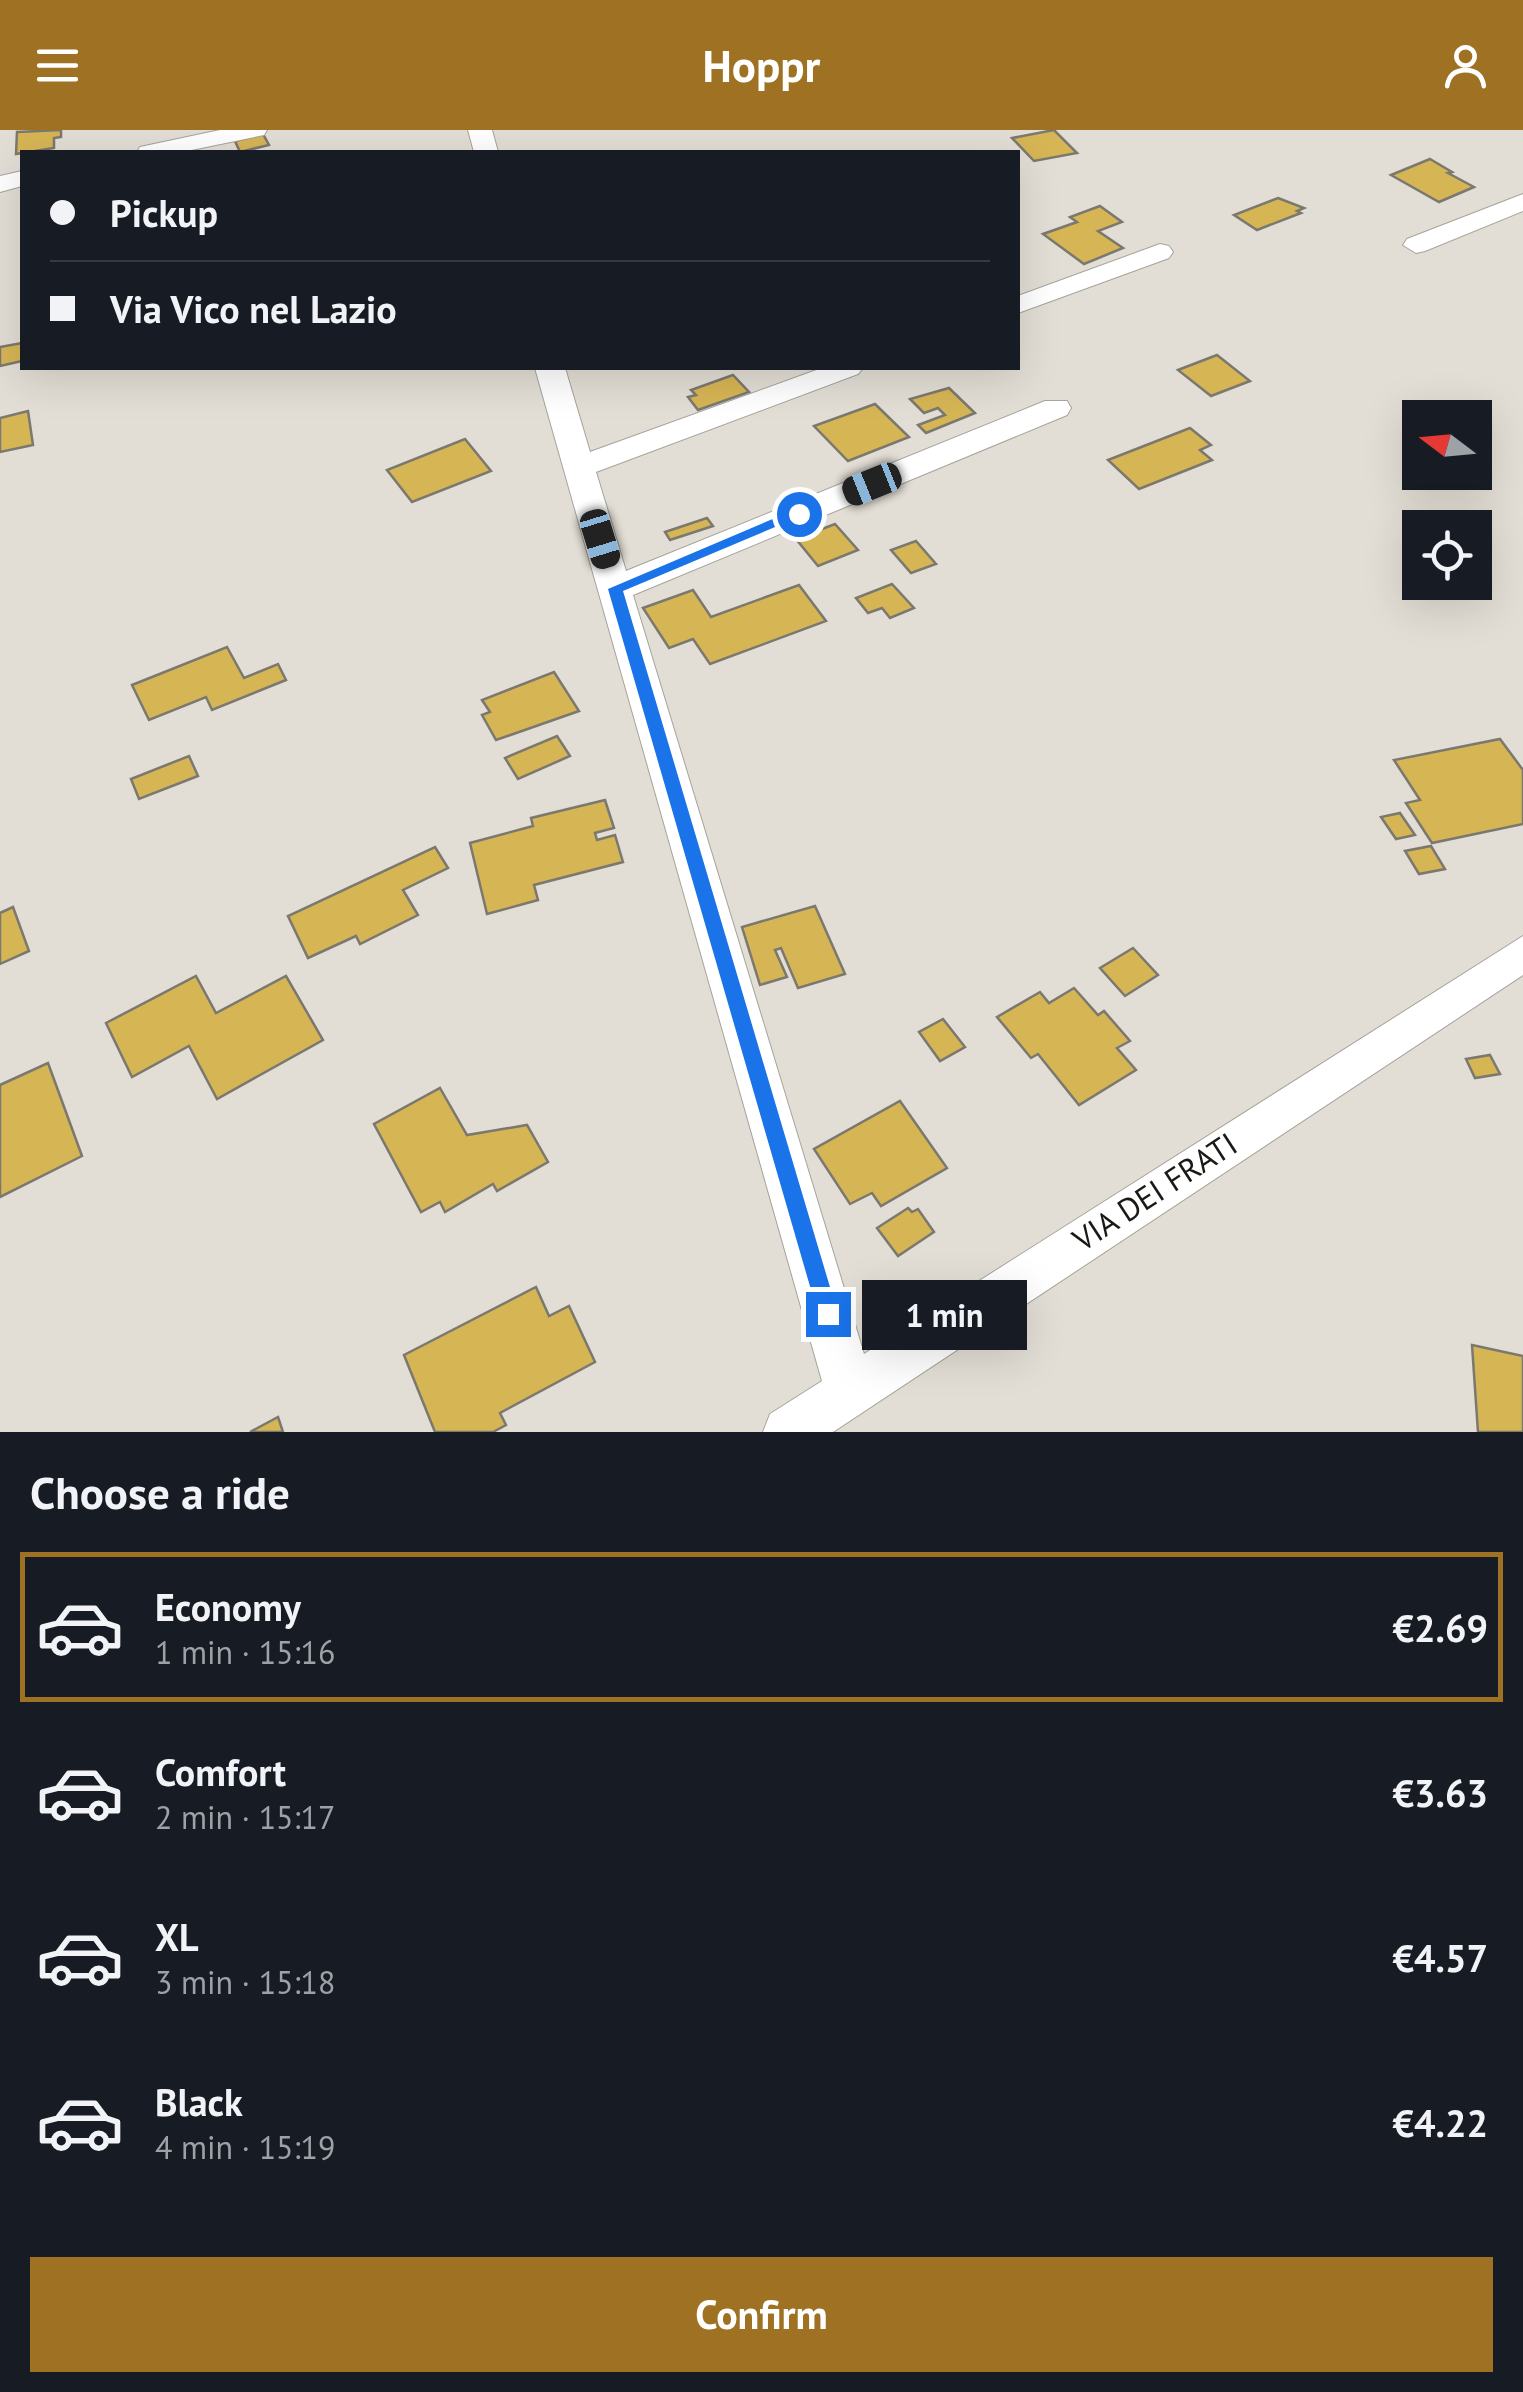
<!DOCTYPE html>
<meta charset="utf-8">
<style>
body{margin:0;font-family:"PT Sans",sans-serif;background:#20242c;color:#f1f3f6;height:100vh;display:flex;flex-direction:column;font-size:38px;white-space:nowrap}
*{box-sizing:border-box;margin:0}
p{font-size:32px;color:#9ea1a6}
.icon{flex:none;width:55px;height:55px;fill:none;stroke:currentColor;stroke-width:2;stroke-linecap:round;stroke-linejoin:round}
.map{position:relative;height:1302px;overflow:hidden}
.sheet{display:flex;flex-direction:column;background:#171b24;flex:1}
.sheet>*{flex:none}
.banner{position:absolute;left:20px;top:20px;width:1000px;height:220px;border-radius:0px;box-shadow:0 10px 40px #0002;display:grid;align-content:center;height:220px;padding:0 30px;background:#171b24}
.needle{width:65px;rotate:286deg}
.tools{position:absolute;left:1402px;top:270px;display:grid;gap:20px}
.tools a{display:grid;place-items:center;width:90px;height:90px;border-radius:0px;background:#171b24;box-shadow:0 10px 40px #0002;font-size:50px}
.end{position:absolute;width:45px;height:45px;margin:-22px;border:12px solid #1a73e8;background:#fff;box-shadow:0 0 0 5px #fff}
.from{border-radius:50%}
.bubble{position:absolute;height:70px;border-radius:0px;background:#171b24;box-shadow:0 10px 40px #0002;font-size:32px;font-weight:800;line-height:70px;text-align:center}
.car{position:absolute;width:30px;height:60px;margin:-30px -15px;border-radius:12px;box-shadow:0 0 8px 2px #0007;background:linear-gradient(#222 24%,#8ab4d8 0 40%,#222 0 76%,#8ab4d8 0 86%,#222 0)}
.banner b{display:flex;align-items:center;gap:35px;height:95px;font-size:38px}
.banner b+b{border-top:2px solid #363941}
.banner i{width:25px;height:25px;background:#f1f3f6}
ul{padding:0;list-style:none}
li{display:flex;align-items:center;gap:30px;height:150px;margin:0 20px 15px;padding:0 10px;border:5px solid transparent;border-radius:0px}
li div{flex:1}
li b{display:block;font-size:38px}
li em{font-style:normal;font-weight:800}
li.on{border-color:#9f7223}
li>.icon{width:90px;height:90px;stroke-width:1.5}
h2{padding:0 30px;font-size:45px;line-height:120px}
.cta{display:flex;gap:20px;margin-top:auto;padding:20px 30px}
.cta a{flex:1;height:115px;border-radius:0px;background:#9f7223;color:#fff;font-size:40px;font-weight:800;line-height:115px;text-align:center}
header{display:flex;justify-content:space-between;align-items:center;height:130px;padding:0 30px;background:#9f7223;color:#fff;font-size:45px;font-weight:800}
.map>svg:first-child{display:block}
</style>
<header><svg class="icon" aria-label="menu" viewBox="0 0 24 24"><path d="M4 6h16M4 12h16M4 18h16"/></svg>Hoppr<svg class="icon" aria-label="person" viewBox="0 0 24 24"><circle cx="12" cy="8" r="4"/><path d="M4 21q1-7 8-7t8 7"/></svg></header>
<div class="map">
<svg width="1523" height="1302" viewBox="0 0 1523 1302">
<rect width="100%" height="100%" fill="#e2ded5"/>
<g fill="#d6b554" stroke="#7b786f" stroke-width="2.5">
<path d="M61,0V7L54,8V18L16,24L17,2Z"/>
<path d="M1054,0L1077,23L1034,31L1012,8Z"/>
<path d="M263,4L269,15L240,22L235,11Z"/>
<path d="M1430,29L1452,42L1448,43L1474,57L1439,72L1391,45Z"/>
<path d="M1278,68L1304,78L1297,81L1301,83L1257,100L1234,85Z"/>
<path d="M1100,76L1122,92L1098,101L1123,118L1084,134L1043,104L1077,92L1070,87Z"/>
<path d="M22,213V231L0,236V217Z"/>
<path d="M1217,225L1250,251L1211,266L1178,240Z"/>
<path d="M733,245L749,262L698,280L688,267L696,265L691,260Z"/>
<path d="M949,258L975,283L926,303L918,295L945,285L938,278L924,283L910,269Z"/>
<path d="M875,274L909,307L848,331L814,296Z"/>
<path d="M28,281L33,315L0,322V288Z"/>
<path d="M1190,298L1211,315L1200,320L1212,330L1139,359L1108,330Z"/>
<path d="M465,309L491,341L412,372L387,340Z"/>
<path d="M707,388L713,396L670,410L665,402Z"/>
<path d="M835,394L858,420L818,436L796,409Z"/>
<path d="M916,411L936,434L911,443L891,420Z"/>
<path d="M892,454L914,478L890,488L882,478L868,483L856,468Z"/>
<path d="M799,455L826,491L710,534L693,509L669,518L643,478L693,460L711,487Z"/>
<path d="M227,517L244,548L278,534L286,550L212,580L206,567L149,590L132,555Z"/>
<path d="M554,542L579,581L496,610L482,585L490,582L482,570Z"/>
<path d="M557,606L570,626L518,649L505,628Z"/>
<path d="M1500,609L1523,640V694L1432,713L1406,673L1420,670L1394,630Z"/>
<path d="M189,626L198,646L139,669L131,649Z"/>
<path d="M605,670L614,698L595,703L597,710L615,705L623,732L534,755L538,770L487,784L470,713L533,696L531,688Z"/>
<path d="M1400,683L1415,705L1396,709L1381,687Z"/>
<path d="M1431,716L1445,739L1419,744L1405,721Z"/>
<path d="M435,717L448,738L403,760L418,785L360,814L356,806L308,828L288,786Z"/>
<path d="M815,776L845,844L798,858L781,818L775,820L787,847L760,855L742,797Z"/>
<path d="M13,777L29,821L0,834V783Z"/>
<path d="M1133,818L1158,845L1125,866L1100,838Z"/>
<path d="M196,846L216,883L286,846L323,910L217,969L189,916L132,947L106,893Z"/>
<path d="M1074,858L1098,885L1104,881L1130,911L1117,918L1136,940L1079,975L1038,924L1031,928L997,887L1040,862L1049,873Z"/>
<path d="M943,889L965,917L940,931L919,902Z"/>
<path d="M1490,925L1500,944L1475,948L1466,929Z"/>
<path d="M48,933L82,1026L0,1067V955Z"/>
<path d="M440,958L467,1005L527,995L548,1032L497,1061L493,1054L445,1082L440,1072L421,1082L374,994Z"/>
<path d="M900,971L947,1038L881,1076L872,1063L850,1074L814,1019Z"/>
<path d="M908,1078L912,1082L918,1079L934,1102L898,1126L877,1098Z"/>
<path d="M536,1157L549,1186L569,1176L595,1232L500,1283L506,1295L493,1302H435L404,1225Z"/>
<path d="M1472,1215L1523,1226V1302H1478Z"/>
<path d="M278,1287L283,1302H250Z"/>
</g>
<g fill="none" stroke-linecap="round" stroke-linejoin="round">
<defs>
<g id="street">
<path d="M220,0H267L264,5L182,22H137L140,17Z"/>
<path d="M468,0H492L498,22H474Z"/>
<path d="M22,41V56L0,62V46Z"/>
<path d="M1523,64V81L1425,121L1416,123L1403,115L1407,109Z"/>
<path d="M1160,114L1169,116L1173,122L1169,128L1018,183V166Z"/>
<path d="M535,238H565L590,322L822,238H863L858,244L596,342L626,441L1045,271H1067L1071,278L1067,285L633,465L864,1224L1523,806V845L833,1302H763L770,1284L822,1251Z"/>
</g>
</defs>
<use href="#street" stroke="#a6a39a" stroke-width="2"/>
<use href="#street" fill="#fff" fill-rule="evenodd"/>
</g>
<path fill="#1a73e8" d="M794,380L806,384L623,461L838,1184L828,1194L818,1184L608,459Z"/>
<g text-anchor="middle" stroke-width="8" stroke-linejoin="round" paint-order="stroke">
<g font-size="32" fill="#1b1916" stroke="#fff">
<text transform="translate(1155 1062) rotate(-33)" y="11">VIA DEI FRATI</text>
</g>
</g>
</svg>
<div class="tools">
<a><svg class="needle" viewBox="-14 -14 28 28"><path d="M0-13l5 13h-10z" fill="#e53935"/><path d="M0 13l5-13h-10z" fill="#9ea1a6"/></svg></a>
<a><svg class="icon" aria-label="locate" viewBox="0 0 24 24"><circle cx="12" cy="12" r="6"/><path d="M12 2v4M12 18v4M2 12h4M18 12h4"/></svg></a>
</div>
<i class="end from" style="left:799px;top:384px"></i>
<i class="end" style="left:828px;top:1184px"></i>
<div class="bubble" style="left:862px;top:1150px;width:165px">1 min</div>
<i class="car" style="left:872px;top:354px;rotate:248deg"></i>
<i class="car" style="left:600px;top:409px;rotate:163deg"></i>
<div class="banner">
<b><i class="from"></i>Pickup</b>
<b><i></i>Via Vico nel Lazio</b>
</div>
</div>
<section class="sheet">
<h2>Choose a ride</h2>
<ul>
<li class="on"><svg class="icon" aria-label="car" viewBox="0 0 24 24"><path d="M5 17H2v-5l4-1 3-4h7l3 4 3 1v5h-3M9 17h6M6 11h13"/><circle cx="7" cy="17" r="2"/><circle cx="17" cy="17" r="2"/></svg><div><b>Economy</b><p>1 min · 15:16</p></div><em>€2.69</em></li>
<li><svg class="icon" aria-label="car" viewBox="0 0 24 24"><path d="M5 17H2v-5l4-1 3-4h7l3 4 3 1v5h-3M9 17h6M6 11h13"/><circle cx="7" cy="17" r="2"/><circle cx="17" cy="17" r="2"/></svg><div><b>Comfort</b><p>2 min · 15:17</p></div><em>€3.63</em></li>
<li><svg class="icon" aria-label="car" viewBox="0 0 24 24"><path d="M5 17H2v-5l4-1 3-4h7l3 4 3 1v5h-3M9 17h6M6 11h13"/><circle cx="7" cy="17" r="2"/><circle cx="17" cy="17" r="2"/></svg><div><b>XL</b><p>3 min · 15:18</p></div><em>€4.57</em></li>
<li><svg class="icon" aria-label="car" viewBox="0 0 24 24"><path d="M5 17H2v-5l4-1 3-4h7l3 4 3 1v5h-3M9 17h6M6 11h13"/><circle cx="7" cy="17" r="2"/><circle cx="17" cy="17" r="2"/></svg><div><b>Black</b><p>4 min · 15:19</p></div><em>€4.22</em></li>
</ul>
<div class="cta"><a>Confirm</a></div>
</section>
